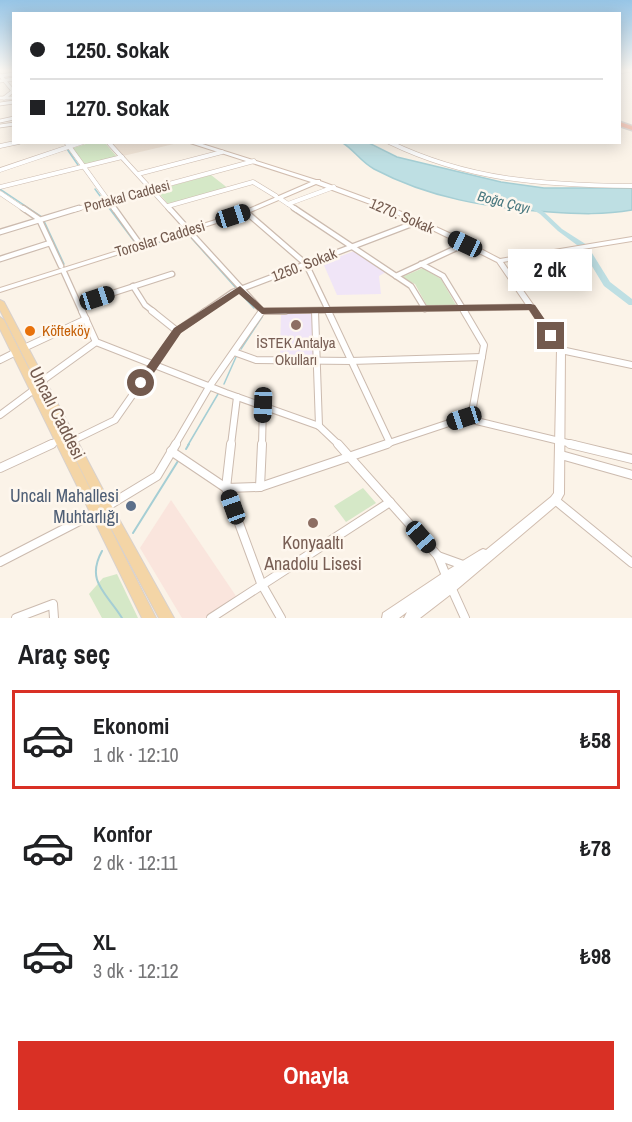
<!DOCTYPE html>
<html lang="tr">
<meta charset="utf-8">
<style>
body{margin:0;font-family:"Archivo Narrow",sans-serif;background:#f2f2f2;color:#202124;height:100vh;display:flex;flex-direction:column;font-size:22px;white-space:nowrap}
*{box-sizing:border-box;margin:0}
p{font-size:20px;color:#757577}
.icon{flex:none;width:33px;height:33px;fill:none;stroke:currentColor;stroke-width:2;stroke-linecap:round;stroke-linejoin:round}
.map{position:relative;height:618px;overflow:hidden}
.sheet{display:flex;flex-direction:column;background:#fff;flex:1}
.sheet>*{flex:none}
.hud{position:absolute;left:12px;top:12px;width:609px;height:132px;border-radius:0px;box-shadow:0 3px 15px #0003;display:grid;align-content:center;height:132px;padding:0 18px;background:#fff}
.end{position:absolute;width:27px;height:27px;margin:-14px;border:8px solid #735a4e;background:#fff;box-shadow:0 0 0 3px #fff}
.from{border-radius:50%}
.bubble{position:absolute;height:42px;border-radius:0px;background:#fff;box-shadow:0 3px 15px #0003;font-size:20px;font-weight:700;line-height:42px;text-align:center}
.car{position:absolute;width:18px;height:36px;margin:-18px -9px;border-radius:8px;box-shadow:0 0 4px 2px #0007;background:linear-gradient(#222 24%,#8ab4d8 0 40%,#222 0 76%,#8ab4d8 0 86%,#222 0)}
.hud b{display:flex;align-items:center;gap:21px;height:57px;font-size:22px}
.hud b+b{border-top:2px solid #e0e0e0}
.hud i{width:15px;height:15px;background:#202124}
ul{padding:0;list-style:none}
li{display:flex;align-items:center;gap:18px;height:99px;margin:0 12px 9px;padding:0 6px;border:3px solid transparent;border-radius:0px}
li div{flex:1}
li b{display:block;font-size:22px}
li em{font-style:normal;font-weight:700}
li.selected{border-color:#d93025}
li>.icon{width:54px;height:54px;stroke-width:1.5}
h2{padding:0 18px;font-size:27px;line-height:72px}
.primary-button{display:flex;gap:12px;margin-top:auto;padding:12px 18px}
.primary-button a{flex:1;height:69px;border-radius:0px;background:#d93025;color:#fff;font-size:24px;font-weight:700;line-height:69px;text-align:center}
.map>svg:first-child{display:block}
</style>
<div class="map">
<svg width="632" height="618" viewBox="0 0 632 618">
<rect width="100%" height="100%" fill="#fbf3e8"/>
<path fill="#f2e5d7" d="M119,142H177L178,143L123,156L111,144Z"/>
<path fill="#fae5dd" d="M171,500L238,599L211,618H182L140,548Z"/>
<g fill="#f0e5f7">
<path d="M354,251L386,272L379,276L381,294L337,295L323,263Z"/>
<path d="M281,312H312L313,356H280Z"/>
</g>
<g fill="#d5e8c7">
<path d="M89,143H105L118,158L85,165L73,148Z"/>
<path d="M211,175L229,189L169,205L156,190Z"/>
<path d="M423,268L441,279L456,305L427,306L415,284L402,277Z"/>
<path d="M363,488L376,503L346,522L334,506Z"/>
<path d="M117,574L138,618H102L89,594L103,578Z"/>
</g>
<path fill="#bedfe3" stroke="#a5ced4" stroke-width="1.5" d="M343,143H369L397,157L501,182L544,188H632V210C604,215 578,214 550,212C488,208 429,198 374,169C361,162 354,150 343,143Z"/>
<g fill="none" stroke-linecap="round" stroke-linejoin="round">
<g stroke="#a5ced4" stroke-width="1.5">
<path d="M67,149L78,165"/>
<path d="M0,189L42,217"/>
<path d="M95,189L103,200"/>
<path d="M106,204L134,241"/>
<path d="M44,221L64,264"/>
<path d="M147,246L187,233L236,288"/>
<path d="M68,269L141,248"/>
<path d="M239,292L254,308"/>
<path d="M241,349L262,317"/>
<path d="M224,384L236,357"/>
<path d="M188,445L218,394"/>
</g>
<g stroke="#a5ced4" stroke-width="2">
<path d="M186,449L189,444"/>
<path d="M133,533L178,461"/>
<path d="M102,551C85,582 107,593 122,618"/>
</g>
<path fill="#bedfe3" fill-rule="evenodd" d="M530,204L544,212L562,229L587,245L610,282L632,299V305H629L604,286L581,248L558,231L540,214L528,207L527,206Z"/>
<defs>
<g id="street-far4">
<path d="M620,72L630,70"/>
<path d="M0,75L13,91L4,98"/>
<path d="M0,76L14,74"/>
<path d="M0,81L14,79"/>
<path d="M0,98H14"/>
<path d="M0,104L14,102"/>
<path d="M0,121L14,118"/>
<path d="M0,126L14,124"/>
</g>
<g id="street-far3">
<path d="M66,142L115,210"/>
<path d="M108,142L170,210"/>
<path d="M389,142C469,181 545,185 632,186"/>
<path d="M0,146L19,142"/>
<path d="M0,170L83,142"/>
<path d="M138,174L222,152"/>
<path d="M0,187L122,157"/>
<path d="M0,193L25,210"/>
<path d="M279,198L297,210"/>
<path d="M288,204L334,187"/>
<path d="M168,206L253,182L276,196"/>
<path d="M73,210L254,161"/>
</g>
<g id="street-far2">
<path d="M23,208L39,219L61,266"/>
<path d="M114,208L139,243"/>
<path d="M169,208L187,228"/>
<path d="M294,208L411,286L425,309"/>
<path d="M246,212L306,264L329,312"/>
<path d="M188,230L262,311L531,307"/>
<path d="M0,232L79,208"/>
<path d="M0,259L50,243"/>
<path d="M421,264L443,276L465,312"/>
<path d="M63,270L82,312"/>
<path d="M396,276L465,244"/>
<path d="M133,286L145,305L154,312"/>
<path d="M79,304L172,274"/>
<path d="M204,312L233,292L417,222"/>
</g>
<g id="street-far1">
<path d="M82,311L96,342L226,393L319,426L339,445"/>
<path d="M152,311L177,331"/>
<path d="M262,311H285"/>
<path d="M315,311L319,426"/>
<path d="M328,311L390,443"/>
<path d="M464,311L484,345L471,418"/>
<path d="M24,348L86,319"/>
<path d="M561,350L632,365"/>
<path d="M234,352L256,360L351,361L482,357"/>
<path d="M0,360L16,352"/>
<path d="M42,381L96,342"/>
<path d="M0,415L35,389"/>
<path d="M72,441L115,420L177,331L206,311"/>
<path d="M48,445L60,440"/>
<path d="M175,445L209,387L262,311"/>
<path d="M231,445L237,397"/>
<path d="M262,445L263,405"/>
<path d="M383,445L464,418L576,445"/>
</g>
<g id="street">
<path d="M231,444L226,488L260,487L387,444"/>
<path d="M338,444L438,556L447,578"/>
<path d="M570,444L632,459"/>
<path d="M171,451L226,488L261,583L281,618"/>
<path d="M561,455L632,475"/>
<path d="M0,468L52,444"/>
<path d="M260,487L262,444"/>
<path d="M555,500L632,563"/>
<path d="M106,507L157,476L176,444"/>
<path d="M438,556L463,565"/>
<path d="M0,562L95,513"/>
<path d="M451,587L465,618"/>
<path d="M16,618L53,604L54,618"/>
<path d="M211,618L390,502"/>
</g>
<path id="secondary" d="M187,142H196L316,180H320V181L385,205L423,221L460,238L500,259L632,237V241L503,262L565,350L564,494L559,503L455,591L420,618H404L407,612L399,618H382L383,613L443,573L479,551L483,549L486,550L551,497L554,493L557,350L497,262L455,241L418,223L381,208L316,184L248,213L0,292V288L244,211L311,182Z"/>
<g id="primary">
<path d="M0,300L4,302L110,503L174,618H159L102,511L0,310Z"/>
<path d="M0,317L4,320L156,618H142L0,329Z"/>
</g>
<path id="highway" d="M620,122L632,126V130L620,126Z"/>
</defs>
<use href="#street-far4" stroke="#ccbbaf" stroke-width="4.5"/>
<use href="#street-far3" stroke="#ccbbaf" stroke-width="5"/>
<use href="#street-far2" stroke="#ccbbaf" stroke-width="7"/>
<use href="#street-far1" stroke="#ccbbaf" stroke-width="8"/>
<use href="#street" stroke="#ccbbaf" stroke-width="10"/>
<use href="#secondary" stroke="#d1bdaf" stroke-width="2"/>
<use href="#primary" stroke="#d8d1cd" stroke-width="2"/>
<use href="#highway" stroke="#d8d1cd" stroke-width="3"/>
<use href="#street-far4" stroke="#fff" stroke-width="3"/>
<use href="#street-far3" stroke="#fff" stroke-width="4"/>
<use href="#street-far2" stroke="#fff" stroke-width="4.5"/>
<use href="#street-far1" stroke="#fff" stroke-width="6"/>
<use href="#street" stroke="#fff" stroke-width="8"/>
<use href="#secondary" fill="#fff" fill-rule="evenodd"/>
<use href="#primary" fill="#f4d5a6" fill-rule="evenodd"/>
<use href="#highway" fill="#f0b6a4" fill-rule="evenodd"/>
</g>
<linearGradient id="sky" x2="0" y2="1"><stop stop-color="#97c5e6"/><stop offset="0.45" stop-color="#fdfaf5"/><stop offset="1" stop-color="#fdfaf5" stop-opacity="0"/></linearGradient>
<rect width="632" height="156" fill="url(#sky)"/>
<path fill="#735a4e" d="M240,286L264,308L531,304L535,305L556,336L551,339L547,338L529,310L262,314L239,294L181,333L145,386H137V380L174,328Z"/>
<g fill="#8d6e63" stroke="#fef7ee" stroke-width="2">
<circle cx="296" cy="325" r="6"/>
<circle cx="313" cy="523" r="6"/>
</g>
<circle fill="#e8710a" stroke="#fef7ee" stroke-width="2" cx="30" cy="331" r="6"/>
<circle fill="#5c6f8a" stroke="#fef7ee" stroke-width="2" cx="131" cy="506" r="6"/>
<g text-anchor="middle" stroke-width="5" stroke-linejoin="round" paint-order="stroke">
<g font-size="14" fill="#735a4e" stroke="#fef7ee">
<text transform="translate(127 196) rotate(-15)" y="5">Portakal Caddesi</text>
</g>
<g font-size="14" font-style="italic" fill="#46767e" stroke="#fef7ee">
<text transform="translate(504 202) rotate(14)" y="5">Boğa Çayı</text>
</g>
<g font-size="15" fill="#735a4e" stroke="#fef7ee">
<text transform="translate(402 216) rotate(23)" y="5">1270. Sokak</text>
<text transform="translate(160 239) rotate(-17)" y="5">Toroslar Caddesi</text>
<text transform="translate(304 265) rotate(-21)" y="5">1250. Sokak</text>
</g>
<g font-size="15" fill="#c56008" stroke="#fef7ee" text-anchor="start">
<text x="42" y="336">Köfteköy</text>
</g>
<g font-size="15" fill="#785e54" stroke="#fef7ee">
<text x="296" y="348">İSTEK Antalya<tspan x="296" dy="17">Okulları</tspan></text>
</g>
<g font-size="18" fill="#735a4e" stroke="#fef7ee">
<text transform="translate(57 413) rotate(63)" y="6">Uncalı Caddesi</text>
</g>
<g font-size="18" fill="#4e5e75" stroke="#fef7ee" text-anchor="end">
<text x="119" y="502">Uncalı Mahallesi<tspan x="119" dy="21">Muhtarlığı</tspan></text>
</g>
<g font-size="18" fill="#785e54" stroke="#fef7ee">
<text x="313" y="549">Konyaaltı<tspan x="313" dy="21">Anadolu Lisesi</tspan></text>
</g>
</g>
</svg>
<i class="end from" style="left:141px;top:383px"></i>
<i class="end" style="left:551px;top:336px"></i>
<div class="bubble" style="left:508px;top:249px;width:84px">2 dk</div>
<i class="car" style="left:233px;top:216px;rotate:72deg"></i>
<i class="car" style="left:465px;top:244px;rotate:295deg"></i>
<i class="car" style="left:97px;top:298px;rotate:72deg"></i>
<i class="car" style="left:263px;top:405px;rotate:182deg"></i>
<i class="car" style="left:464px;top:418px;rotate:252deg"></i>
<i class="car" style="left:233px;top:507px;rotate:340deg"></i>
<i class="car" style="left:421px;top:537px;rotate:139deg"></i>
<div class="hud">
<b><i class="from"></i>1250. Sokak</b>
<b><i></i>1270. Sokak</b>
</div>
</div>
<section class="sheet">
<h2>Araç seç</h2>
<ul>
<li class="selected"><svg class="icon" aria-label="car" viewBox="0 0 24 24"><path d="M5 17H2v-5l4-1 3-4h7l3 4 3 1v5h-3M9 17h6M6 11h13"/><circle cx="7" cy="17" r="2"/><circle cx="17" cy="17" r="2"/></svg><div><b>Ekonomi</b><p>1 dk · 12:10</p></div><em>₺58</em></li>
<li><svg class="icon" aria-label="car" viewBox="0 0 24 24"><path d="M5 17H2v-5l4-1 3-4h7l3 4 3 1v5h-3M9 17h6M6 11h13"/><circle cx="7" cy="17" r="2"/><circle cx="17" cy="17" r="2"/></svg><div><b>Konfor</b><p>2 dk · 12:11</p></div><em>₺78</em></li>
<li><svg class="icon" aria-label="car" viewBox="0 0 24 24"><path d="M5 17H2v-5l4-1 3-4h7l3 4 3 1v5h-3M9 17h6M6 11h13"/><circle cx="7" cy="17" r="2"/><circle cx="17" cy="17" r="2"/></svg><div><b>XL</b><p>3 dk · 12:12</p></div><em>₺98</em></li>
</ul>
<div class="primary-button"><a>Onayla</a></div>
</section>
